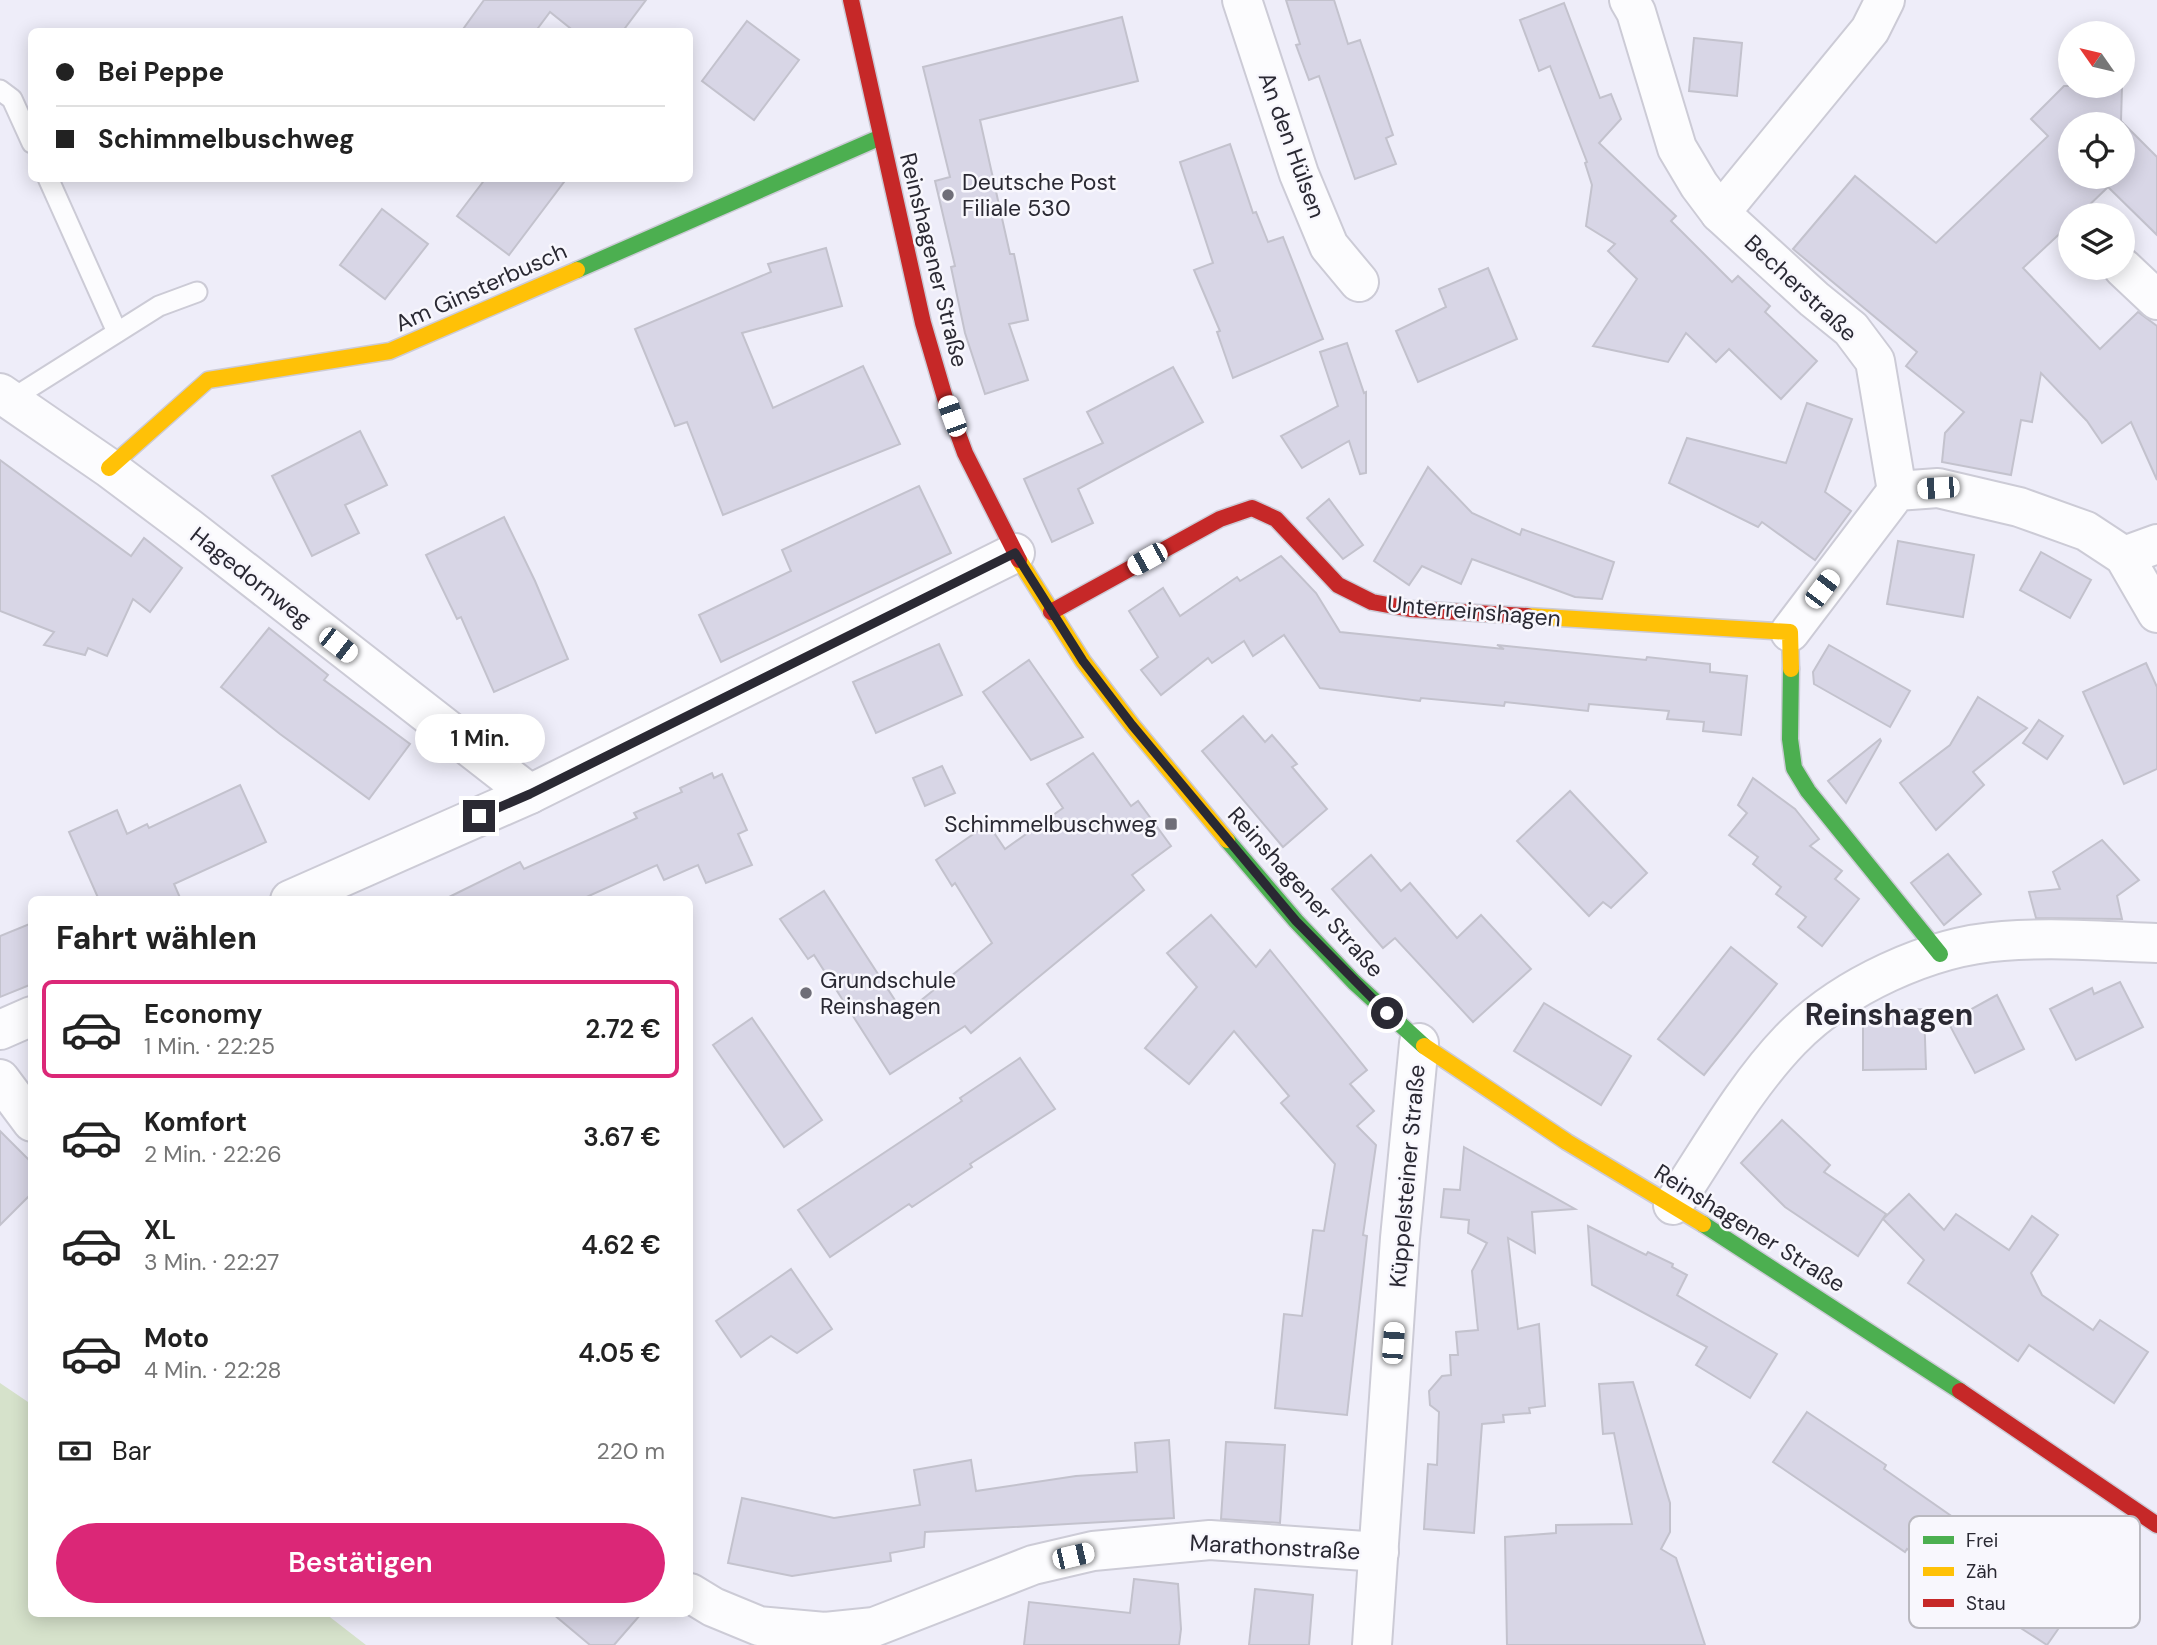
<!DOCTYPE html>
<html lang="de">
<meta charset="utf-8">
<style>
body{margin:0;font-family:"DM Sans",sans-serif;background:#f6f6f6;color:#222;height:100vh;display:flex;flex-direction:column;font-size:26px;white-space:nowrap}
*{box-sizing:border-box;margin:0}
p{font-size:23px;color:#767676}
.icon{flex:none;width:38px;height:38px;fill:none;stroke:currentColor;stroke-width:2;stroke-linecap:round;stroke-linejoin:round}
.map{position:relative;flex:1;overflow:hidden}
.details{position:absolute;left:28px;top:896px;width:665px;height:721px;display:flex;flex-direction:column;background:#fff;border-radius:10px;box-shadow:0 4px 18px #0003}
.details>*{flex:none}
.top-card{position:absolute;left:28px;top:28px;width:665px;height:154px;border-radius:10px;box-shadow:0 4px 18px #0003;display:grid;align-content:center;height:154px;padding:0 28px;background:#fff}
.needle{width:46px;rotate:304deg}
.tools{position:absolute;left:2058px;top:21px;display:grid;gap:14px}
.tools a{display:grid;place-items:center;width:77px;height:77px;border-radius:50%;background:#fff;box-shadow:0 4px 18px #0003;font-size:35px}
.end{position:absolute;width:32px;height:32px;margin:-16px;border:9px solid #2a2933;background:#fff;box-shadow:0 0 0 4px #fff}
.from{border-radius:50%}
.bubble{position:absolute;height:49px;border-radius:24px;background:#fff;box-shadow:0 4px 18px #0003;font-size:23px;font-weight:600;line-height:49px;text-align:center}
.car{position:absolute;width:21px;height:42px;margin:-21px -10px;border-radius:9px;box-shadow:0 0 5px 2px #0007;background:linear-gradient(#fff 24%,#345 0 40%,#fff 0 76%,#345 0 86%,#fff 0)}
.top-card b{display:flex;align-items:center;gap:24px;height:66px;font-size:26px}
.top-card b+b{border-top:2px solid #e0e0e0}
.top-card i{width:18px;height:18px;background:#222}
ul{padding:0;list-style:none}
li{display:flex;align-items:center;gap:21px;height:98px;margin:0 14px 10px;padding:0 14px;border:4px solid transparent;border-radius:10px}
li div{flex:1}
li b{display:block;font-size:26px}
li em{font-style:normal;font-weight:600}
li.on{border-color:#db2777}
li>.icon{width:63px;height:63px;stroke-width:1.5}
h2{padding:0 28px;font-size:32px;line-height:84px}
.pay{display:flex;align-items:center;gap:18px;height:77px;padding:0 28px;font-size:26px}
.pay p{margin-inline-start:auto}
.action{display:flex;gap:14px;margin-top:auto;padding:14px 28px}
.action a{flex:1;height:80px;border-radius:42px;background:#db2777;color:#fff;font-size:28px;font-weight:600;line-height:80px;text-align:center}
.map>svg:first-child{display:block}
</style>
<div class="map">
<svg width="2157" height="1645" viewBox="0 0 2157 1645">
<rect width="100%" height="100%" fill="#eeedf9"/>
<path fill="#d6e2cb" d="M0,1383L31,1404L32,1614H326L366,1645H0Z"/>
<g fill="#d8d6e6" stroke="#c3c2cd" stroke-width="2" fill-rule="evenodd">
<path d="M484,0H646L622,32H575L550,12L535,32H461Z"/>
<path d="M1286,0H1334L1348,44L1360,40L1393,135L1386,138L1396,164L1355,179L1319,76L1309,80L1296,45L1300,44Z"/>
<path d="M1564,3L1600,98L1611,94L1621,119L1599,143L1676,216L1671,221L1732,282L1738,276L1770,306L1765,312L1817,361L1781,399L1729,349L1716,362L1686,333L1668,362L1593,346L1637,279L1608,251L1615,244L1586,226L1592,185L1585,163L1587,162L1550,66L1539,71L1520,20Z"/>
<path d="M1122,17L1138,81L980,120L1010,254H1014L1028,320L1009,324L1028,380L985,394L965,333L951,267L955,266L935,181L950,177L923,67Z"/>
<path d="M747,21L799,60L754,120L702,81Z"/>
<path d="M1694,38L1742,43L1737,96L1689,91Z"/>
<path d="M2064,86H2122L2121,121L2157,157V235L2108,187L2079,215H2070V224L2023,268L2100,349L2138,312L2157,326V480L2131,422L2102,443L2087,421L2041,373L2032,422L2021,420L2011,475L1942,462L1945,433L1964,412L1906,366L1917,352L1793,249L1855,176L1936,243L2048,136L2031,119ZM2070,124H2123V177H2070Z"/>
<path d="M1230,144L1253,213L1256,212L1268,242L1283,237L1323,339L1233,378L1217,332L1220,331L1194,270L1213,263L1180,162Z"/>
<path d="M486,178H567L509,255L457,216Z"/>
<path d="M382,209L428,244L385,299L340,265Z"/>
<path d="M826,248L842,306L742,333L773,408L863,366L900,444L723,515L687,422L675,426L635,329L771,272L768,264Z"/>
<path d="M1488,268L1517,339L1418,382L1396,331L1446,307L1439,289Z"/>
<path d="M1347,343L1364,393L1366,392V473L1360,474L1349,441L1302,468L1281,436L1338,406L1320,352Z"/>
<path d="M1173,367L1203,422L1078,489L1093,523L1052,542L1024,479L1103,443L1087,412Z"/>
<path d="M1807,403L1852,419L1825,492L1851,511L1815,560L1762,522L1758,527L1669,483L1687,438L1786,463Z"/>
<path d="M360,431L387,485L345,505L359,533L312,556L272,476Z"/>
<path d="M0,460L131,556L144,538L182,568L150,612L133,599L107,656L88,648L85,655L44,645L54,632L0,611Z"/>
<path d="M1428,467L1472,513L1520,535L1522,529L1614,562L1602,599L1575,597L1472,559L1461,584L1422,566L1409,585L1374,561Z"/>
<path d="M919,486L951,553L721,662L699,615L791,571L782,550Z"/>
<path d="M1329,499L1363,545L1343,559L1307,518Z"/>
<path d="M504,517L535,581L568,659L494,692L461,617L457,619L426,555Z"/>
<path d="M1898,541L1974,555L1963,617L1887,604Z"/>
<path d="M2041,552L2091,580L2070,618L2020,590Z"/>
<path d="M1281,556L1316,593L1340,632L1504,649L1497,645L1646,660L1647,657L1710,664V672L1747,676L1741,735L1703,731L1704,722L1667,719L1669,711L1589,704L1588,711L1505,702L1504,706L1421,698L1420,701L1320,688L1284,635L1253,656L1244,641L1212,663L1208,658L1161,695L1141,670L1158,657L1129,611L1163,588L1180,616L1237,577L1240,581Z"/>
<path d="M269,628L328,675L324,680L410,744L369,799L280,734L221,687Z"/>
<path d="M939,644L962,695L876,733L853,682Z"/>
<path d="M1829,645L1910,691L1890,727L1814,684L1813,672Z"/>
<path d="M1029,660L1083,737L1031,760L983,692Z"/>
<path d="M2146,663L2157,687V769L2124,784L2083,692Z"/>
<path d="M1978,697L2027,728L1973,772L1984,785L1936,830L1900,783L1950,745Z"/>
<path d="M1243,716L1265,742L1272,735L1297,764L1292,767L1327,809L1283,847L1202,751Z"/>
<path d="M2039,720L2063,736L2047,759L2023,743Z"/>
<path d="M1880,739L1881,741L1846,803L1828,781Z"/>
<path d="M1093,753L1131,806L1138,801L1171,846L1132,875L1144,890L971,1033L965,1026L890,1074L814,955L808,959L780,919L824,891L904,1014L992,943L955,883L952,886L936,860L988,824L1005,849L1063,808L1047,784Z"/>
<path d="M942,766L955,793L925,806L913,778Z"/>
<path d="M712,773L714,778L722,774L747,830L738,834L752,865L706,883L698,865L664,880L657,865L580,900H443L520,862L524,869L637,818L634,813L682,792L680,788Z"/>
<path d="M1753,778L1795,809L1819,839L1810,846L1842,871L1835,879L1859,899L1822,946L1798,927L1806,917L1776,894L1781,887L1753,864L1758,857L1729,835L1747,813L1738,805Z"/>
<path d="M240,785L266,842L174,884L181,900H99L69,832L117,810L127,834L147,824L149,828Z"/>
<path d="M1570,791L1647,873L1611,908L1603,902L1589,916L1517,841Z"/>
<path d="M2102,840L2139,880L2117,896L2122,919L2036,918L2029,892L2060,889L2053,872Z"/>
<path d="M1948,854L1981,894L1944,925L1911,883Z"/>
<path d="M1371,855L1401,891L1410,883L1457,938L1481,915L1531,969L1473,1022L1395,938L1383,948L1332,889Z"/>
<path d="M1211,915L1256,967L1270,950L1367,1070L1350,1084L1374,1111L1357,1126L1376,1145L1363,1235L1367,1236L1347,1415L1275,1408L1284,1314L1302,1316L1313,1230L1324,1231L1335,1164L1281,1103L1289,1096L1234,1031L1189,1084L1145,1048L1197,987L1167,953Z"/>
<path d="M32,923V984L0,997V936Z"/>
<path d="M1731,947L1777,984L1704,1075L1658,1039Z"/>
<path d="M2120,982L2143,1027L2076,1060L2050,1009L2092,988L2094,994Z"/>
<path d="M1997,995L2024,1049L1975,1073L1948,1022Z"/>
<path d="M1544,1003L1631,1056L1601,1105L1514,1051Z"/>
<path d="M1924,1009L1926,1069L1863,1070V1022L1879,1019V1011Z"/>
<path d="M752,1018L822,1120L784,1147L713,1045Z"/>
<path d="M1020,1058L1055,1109L970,1164L972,1167L912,1207L909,1204L830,1257L798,1210L962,1101L960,1098Z"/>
<path d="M1782,1120L1830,1165L1824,1172L1886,1214L1858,1256L1785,1207L1741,1163Z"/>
<path d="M0,1131L32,1163V1193L0,1225Z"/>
<path d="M1464,1147L1575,1209L1532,1212L1535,1253L1508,1238L1518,1329L1539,1324L1545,1406L1529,1408L1530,1413L1503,1415L1504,1422L1482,1424L1474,1533L1424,1529L1428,1464L1437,1465L1439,1412L1430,1405L1429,1391L1442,1376L1451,1375L1450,1355H1458L1456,1332L1478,1330L1472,1271L1487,1243L1468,1233L1469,1220L1441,1217L1444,1189L1460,1190Z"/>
<path d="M1909,1194L1944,1230L1956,1214L2009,1250L2032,1216L2058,1235L2031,1273L2042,1295L2093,1330L2100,1320L2148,1352L2114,1403L2029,1345L2018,1361L1908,1283L1924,1260L1883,1219Z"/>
<path d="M1588,1226L1646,1255L1648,1252L1673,1264L1672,1267L1687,1275L1677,1295L1777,1354L1750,1398L1696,1365L1707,1347L1592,1285Z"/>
<path d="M791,1269L832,1329L797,1353L771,1336L741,1357L716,1321Z"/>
<path d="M1633,1382L1670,1503V1532L1661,1549L1676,1558L1705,1645H1507L1505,1537L1556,1533V1525L1632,1524L1614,1433L1603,1434L1599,1384Z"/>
<path d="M1807,1412L1886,1465L1884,1469L1970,1529L1940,1572L1907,1549L1905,1552L1773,1462Z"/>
<path d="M1169,1440L1174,1518L925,1532L924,1547L890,1553L891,1561L792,1576L728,1563L742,1498L834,1518L920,1505L914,1470L971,1460L976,1491L1076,1476L1137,1472L1135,1443Z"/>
<path d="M1226,1442L1285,1445L1280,1523L1221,1519Z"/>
<path d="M2031,1570L2077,1602L2047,1645L1999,1614Z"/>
<path d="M1134,1579L1178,1584L1181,1629L1179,1645H1024L1029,1602L1130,1613Z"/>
<path d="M1255,1589L1313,1595L1309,1645H1249Z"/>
<path d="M553,1614H641L614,1645H590Z"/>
</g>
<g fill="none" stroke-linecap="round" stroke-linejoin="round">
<defs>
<g id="lane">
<path d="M0,90L12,99L32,143"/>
<path d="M48,178L117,332"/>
<path d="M10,400L159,306L197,292"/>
</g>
<g id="street">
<path d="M1242,0L1299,174L1329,246L1359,282"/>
<path d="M1629,0L1636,12L1677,148L1699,185L1720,213L1814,299L1851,329L1875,361L1897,491"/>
<path d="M1720,213L1870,30L1885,0"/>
<path d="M2123,268L2157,300"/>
<path d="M0,393L109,468L189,528L530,794"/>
<path d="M2124,556L2157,544"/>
<path d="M1790,632L1897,491L1938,488L2019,507L2086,531L2124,556L2157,613"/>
<path d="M290,900L530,794L1015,553"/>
<path d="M0,1030L32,1016"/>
<path d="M0,1079L32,1122"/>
<path d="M1673,1205C1710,1150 1744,1088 1790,1040C1841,987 1929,946 2003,941C2054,937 2106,941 2157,943"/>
<path d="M690,1593L713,1607L759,1626L825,1632L874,1627L1033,1565L1093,1551L1210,1540L1379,1552"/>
<path d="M1372,1645L1400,1238L1419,1043"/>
</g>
<g id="fast">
<path d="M577,270L881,137"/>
<path d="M1791,669L1790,739L1794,768L1808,791L1940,954"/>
<path d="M1227,840L1296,921L1354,982L1424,1046"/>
<path d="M1703,1224L1960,1391"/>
</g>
<g id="slow">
<path d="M109,468L208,380L390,351L577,270"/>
<path d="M1019,560L1083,661L1132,725L1227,840"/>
<path d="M1527,616L1790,632L1791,669"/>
<path d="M1424,1046L1567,1142L1703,1224"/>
</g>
<g id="jam">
<path d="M851,0L923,323L945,398L965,453L1019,560"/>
<path d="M1051,612L1220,519L1252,508L1276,519L1338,585L1372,602L1410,609L1527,616"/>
<path d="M1960,1391L2157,1525"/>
</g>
</defs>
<use href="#lane" stroke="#cccbd6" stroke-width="23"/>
<use href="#street" stroke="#cccbd6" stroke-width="42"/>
<use href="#fast" stroke="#cccbd6" stroke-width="19"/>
<use href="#slow" stroke="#cccbd6" stroke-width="19"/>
<use href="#jam" stroke="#cccbd6" stroke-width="19"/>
<use href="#lane" stroke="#fcfcfe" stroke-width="19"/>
<use href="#street" stroke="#fcfcfe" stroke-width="38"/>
<use href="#fast" stroke="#4caf50" stroke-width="16"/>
<use href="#slow" stroke="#ffc107" stroke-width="16"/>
<use href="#jam" stroke="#c62828" stroke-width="16"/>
</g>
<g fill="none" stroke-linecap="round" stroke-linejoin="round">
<path stroke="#2a2933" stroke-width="9" d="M479,816L530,794L1015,553L1083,661L1132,725L1296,921L1387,1013"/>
</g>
<g fill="#6f6e78" stroke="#f8f7fd" stroke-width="2.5">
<circle cx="948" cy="195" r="7"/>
<rect x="1164" y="817" width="14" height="14" rx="3.5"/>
<circle cx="806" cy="993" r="7"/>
</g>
<g text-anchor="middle" stroke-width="5" stroke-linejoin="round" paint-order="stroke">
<g font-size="23" fill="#2a2933" stroke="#f8f7fd">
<text transform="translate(1292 145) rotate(70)" y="8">An den Hülsen</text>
<text transform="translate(934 260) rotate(76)" y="8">Reinshagener Straße</text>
<text transform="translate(481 287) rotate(-24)" y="8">Am Ginsterbusch</text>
<text transform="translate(1801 288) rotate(43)" y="8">Becherstraße</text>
<text transform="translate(251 577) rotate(38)" y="8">Hagedornweg</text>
<text transform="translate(1474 611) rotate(5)" y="8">Unterreinshagen</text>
<text transform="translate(1306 892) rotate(48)" y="8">Reinshagener Straße</text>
<text transform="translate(1407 1176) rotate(-85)" y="8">Küppelsteiner Straße</text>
<text transform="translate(1750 1228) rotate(32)" y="8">Reinshagener Straße</text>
<text transform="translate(1275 1547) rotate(3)" y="8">Marathonstraße</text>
</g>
<g font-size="23" fill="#2a2933" stroke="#f8f7fd" text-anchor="start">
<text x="962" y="190">Deutsche Post<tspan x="962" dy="26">Filiale 530</tspan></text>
<text x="1157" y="832" text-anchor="end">Schimmelbuschweg</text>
<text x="820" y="988">Grundschule<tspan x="820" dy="26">Reinshagen</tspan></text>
</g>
<g font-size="30" font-weight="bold" fill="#2a2933" stroke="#f8f7fd">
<text x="1889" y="1025">Reinshagen</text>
</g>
</g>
<rect x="1909" y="1516" width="231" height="112" rx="10" fill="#f8f7fd" stroke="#bab9c0" stroke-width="2"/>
<rect x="1923" y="1536" width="31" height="8" fill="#4caf50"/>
<rect x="1923" y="1567" width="31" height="9" fill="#ffc107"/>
<rect x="1923" y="1599" width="31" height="8" fill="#c62828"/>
<g font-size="19" fill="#2a2933">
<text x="1966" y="1547">Frei</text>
<text x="1966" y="1578">Zäh</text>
<text x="1966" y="1610">Stau</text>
</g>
</svg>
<div class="tools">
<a><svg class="needle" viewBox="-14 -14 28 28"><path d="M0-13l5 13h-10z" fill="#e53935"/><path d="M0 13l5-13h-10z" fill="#767676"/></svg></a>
<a><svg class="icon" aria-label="locate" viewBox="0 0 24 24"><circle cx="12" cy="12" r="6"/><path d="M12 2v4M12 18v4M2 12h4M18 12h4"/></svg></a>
<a><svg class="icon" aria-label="layers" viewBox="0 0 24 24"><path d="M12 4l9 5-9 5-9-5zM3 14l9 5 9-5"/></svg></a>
</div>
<i class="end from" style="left:1387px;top:1013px"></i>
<i class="end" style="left:479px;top:816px"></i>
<div class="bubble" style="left:415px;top:714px;width:130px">1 Min.</div>
<i class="car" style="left:952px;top:416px;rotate:340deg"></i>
<i class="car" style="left:1938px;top:488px;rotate:266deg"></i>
<i class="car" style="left:1147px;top:559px;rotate:241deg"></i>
<i class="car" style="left:1822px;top:589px;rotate:37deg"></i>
<i class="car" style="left:338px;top:645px;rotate:128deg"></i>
<i class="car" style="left:1393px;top:1343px;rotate:4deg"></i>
<i class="car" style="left:1073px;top:1556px;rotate:77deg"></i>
<div class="top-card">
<b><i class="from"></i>Bei Peppe</b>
<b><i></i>Schimmelbuschweg</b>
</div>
<section class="details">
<h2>Fahrt wählen</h2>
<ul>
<li class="on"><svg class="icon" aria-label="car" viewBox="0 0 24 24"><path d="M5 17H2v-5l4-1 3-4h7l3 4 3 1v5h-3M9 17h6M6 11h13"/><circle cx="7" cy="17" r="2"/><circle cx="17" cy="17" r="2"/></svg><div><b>Economy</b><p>1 Min. · 22:25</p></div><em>2.72 €</em></li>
<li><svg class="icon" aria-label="car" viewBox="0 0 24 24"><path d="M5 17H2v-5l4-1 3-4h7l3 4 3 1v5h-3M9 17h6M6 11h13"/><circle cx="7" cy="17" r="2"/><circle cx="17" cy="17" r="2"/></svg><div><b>Komfort</b><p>2 Min. · 22:26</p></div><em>3.67 €</em></li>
<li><svg class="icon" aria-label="car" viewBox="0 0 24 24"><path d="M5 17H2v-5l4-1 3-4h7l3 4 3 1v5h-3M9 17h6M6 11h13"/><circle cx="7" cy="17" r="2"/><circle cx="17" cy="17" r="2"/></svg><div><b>XL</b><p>3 Min. · 22:27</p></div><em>4.62 €</em></li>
<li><svg class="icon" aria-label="car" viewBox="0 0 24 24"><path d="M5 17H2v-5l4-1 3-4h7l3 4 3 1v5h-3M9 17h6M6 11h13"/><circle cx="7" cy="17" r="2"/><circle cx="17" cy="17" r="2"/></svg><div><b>Moto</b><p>4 Min. · 22:28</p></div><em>4.05 €</em></li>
</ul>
<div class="pay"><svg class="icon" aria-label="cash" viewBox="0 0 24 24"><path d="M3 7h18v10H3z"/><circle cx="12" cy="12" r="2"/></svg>Bar<p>220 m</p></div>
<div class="action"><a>Bestätigen</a></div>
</section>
</div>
